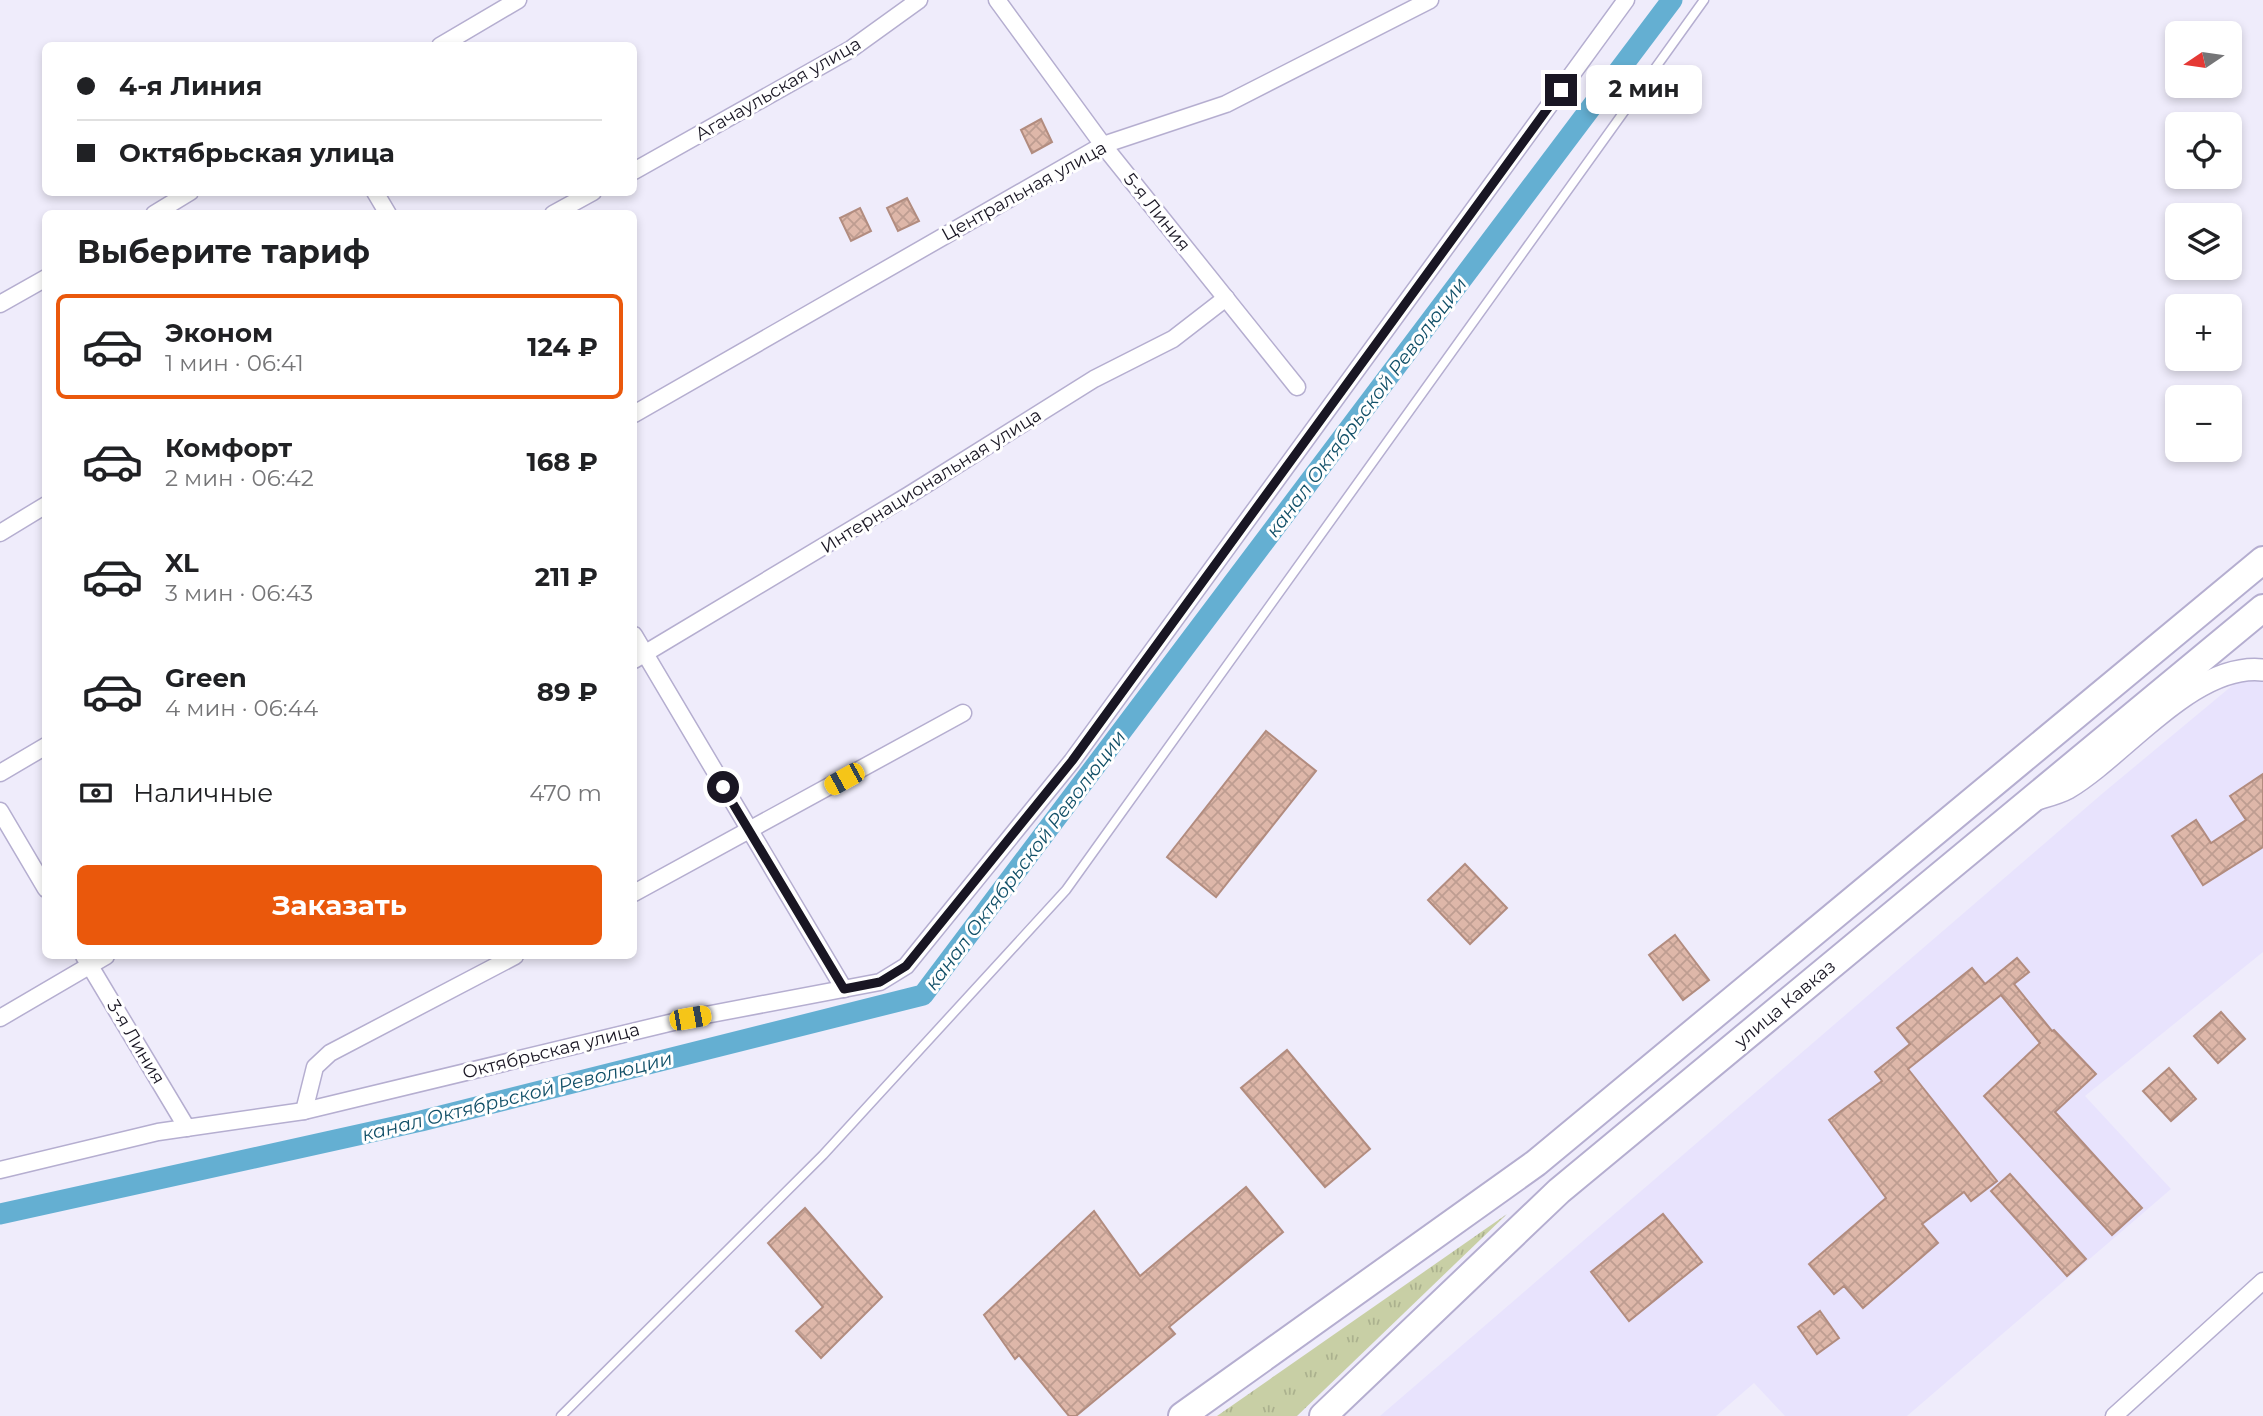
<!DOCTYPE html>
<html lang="ru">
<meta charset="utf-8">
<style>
body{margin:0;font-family:Montserrat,sans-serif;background:#f6f6f6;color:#202124;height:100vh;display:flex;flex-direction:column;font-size:26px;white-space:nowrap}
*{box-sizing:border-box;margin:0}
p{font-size:23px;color:#757577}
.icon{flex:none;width:38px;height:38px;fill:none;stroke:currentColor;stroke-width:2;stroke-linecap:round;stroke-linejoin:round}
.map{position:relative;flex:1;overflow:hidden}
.sheet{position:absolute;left:42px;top:210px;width:595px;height:749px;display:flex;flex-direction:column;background:#fff;border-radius:10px;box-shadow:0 4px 10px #0003}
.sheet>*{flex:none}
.hud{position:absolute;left:42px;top:42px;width:595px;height:154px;border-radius:10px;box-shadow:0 4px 10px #0003;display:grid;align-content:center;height:154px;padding:0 35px;background:#fff}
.needle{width:46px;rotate:257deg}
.tools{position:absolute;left:2165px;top:21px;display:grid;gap:14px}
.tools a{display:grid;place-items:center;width:77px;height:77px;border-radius:10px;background:#fff;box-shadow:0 4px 10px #0003;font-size:35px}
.end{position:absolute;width:32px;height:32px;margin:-16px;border:9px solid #191623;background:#fff;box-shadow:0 0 0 4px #fff}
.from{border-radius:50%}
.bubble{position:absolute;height:49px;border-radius:10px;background:#fff;box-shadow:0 4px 10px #0003;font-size:23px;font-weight:700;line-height:49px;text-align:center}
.car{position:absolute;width:21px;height:42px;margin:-21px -10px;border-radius:9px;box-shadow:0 0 5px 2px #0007;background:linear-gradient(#f5c518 24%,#345 0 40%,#f5c518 0 76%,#345 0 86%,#f5c518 0)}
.hud b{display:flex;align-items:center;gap:24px;height:66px;font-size:26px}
.hud b+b{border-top:2px solid #e0e0e0}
.hud i{width:18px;height:18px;background:#202124}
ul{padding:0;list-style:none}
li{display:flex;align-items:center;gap:21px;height:105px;margin:0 14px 10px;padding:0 21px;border:4px solid transparent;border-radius:10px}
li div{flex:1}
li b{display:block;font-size:26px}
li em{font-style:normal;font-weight:700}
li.active{border-color:#ea580c}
li>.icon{width:63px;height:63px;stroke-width:1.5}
h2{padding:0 35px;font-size:32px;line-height:84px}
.pay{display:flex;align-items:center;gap:18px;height:77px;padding:0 35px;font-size:26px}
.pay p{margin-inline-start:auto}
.primary-button{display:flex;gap:14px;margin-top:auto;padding:14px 35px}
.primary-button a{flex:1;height:80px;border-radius:10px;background:#ea580c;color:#fff;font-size:28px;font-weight:700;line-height:80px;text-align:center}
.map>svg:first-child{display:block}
</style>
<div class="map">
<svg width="2263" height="1416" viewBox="0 0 2263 1416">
<defs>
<pattern id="grass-tufts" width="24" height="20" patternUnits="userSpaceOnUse" patternTransform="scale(1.75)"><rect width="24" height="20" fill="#c8cfa5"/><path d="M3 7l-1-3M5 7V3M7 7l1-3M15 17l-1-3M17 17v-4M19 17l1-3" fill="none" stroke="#abb18e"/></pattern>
<pattern id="building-cross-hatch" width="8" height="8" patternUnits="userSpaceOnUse" patternTransform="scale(1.75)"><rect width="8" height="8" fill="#deb7a9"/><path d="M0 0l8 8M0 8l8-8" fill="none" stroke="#be9d91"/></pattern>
</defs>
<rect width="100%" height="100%" fill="#efecfb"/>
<path fill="#e8e3fd" d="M2263,660V952L2085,1096L2171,1189L1907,1416H1785L1754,1383L1716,1416H1380L2103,793Z"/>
<path fill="url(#grass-tufts)" d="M1507,1214L1297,1416H1217Z"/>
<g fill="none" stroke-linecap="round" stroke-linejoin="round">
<path stroke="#64afd2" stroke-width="21" d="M0,1214L421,1121L923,995L1672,0"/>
</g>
<g fill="url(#building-cross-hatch)" stroke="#b28c7f" stroke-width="2">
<path d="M1041,119L1052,142L1032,153L1021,130Z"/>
<path d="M907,198L919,221L898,231L887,208Z"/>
<path d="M860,208L871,231L851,241L840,218Z"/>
<path d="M1266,731L1316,771L1216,897L1167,857Z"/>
<path d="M2263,774V847L2203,885L2172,836L2196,820L2211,843L2246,820L2230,796Z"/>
<path d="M1465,864L1507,908L1470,944L1428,900Z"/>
<path d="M1675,935L1709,980L1683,1000L1649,955Z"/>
<path d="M2017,958L2029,972L2014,984L2052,1031L2054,1030L2096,1074L2055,1112L2142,1208L2112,1235L1984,1096L2040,1043L2001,995L1908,1069L1997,1181L1971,1201L1964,1192L1922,1224L1938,1243L1863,1308L1844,1286L1834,1294L1809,1264L1886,1198L1829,1120L1882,1081L1875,1072L1910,1044L1897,1028L1972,968L1985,984Z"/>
<path d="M2221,1012L2245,1039L2218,1063L2194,1036Z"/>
<path d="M1287,1050L1370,1149L1325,1187L1241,1088Z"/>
<path d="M2169,1068L2196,1099L2171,1121L2143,1091Z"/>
<path d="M2010,1174L2086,1259L2067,1276L1991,1191Z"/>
<path d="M1246,1187L1283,1232L1169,1327L1175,1334L1076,1416H1069L1019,1355L1015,1359L984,1315L1094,1211L1140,1276Z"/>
<path d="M805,1208L882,1297L821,1358L796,1331L823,1307L768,1243Z"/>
<path d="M1663,1214L1702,1262L1629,1321L1591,1272Z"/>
<path d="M1820,1311L1839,1338L1817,1354L1798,1327Z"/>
</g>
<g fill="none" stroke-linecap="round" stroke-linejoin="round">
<defs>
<path id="service" d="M561,1416L823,1155L1066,890L1704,0"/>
<g id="minor">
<path d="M997,0L1103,145L1297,387"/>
<path d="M440,46L518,0"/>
<path d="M634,171L851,49L919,0"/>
<path d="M375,192L388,214"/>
<path d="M154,214L190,192"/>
<path d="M553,214L593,192"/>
<path d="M0,304L46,278"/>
<path d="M634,414L1103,145L1226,104L1430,0"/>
<path d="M0,533L46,505"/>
<path d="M634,635L844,989"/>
<path d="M634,660L909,495L1094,379L1173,339L1226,298"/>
<path d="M0,773L46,746"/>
<path d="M0,811L46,889"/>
<path d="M634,893L963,713"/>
<path d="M84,956L187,1128"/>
<path d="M0,1018L106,956"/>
<path d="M304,1111L315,1067L330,1053L515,956"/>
<path d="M0,1170L158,1132L304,1111L690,1018L880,982L906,966L1072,761L1626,0"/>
<path d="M2114,1416L2263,1281"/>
</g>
<path id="tertiary" d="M2037,799C2047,796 2059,793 2068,788C2125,754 2194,662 2263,670"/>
<g id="trunk">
<path d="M1182,1416L1536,1163L2263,560"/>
<path d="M1323,1416L1559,1191L2263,608"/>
</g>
</defs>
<use href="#service" stroke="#b5aed0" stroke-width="11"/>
<use href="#minor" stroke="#b5aed0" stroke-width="19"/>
<use href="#tertiary" stroke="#b5aed0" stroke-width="24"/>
<use href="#trunk" stroke="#b5aed0" stroke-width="30"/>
<use href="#service" stroke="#fff" stroke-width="8"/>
<use href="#minor" stroke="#fff" stroke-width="16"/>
<use href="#tertiary" stroke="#fff" stroke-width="21"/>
<use href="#trunk" stroke="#fff" stroke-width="26"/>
</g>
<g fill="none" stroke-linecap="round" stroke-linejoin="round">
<path stroke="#191623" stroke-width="9" d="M723,787L844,989L880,982L906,966L1072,761L1561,90"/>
</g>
<g text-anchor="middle" stroke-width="6" stroke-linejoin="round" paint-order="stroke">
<g font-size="18" fill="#191623" stroke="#fff">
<text transform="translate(778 89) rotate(-30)" y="6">Агачаульская улица</text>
<text transform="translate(1024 191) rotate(-29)" y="6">Центральная улица</text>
<text transform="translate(1157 212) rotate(51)" y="6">5-я Линия</text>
<text transform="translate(931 481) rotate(-32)" y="6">Интернациональная улица</text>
<text transform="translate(1785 1004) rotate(-40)" y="6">улица Кавказ</text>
<text transform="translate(136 1042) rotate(59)" y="6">3-я Линия</text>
<text transform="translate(551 1051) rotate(-14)" y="6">Октябрьская улица</text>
</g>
<g font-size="19" font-style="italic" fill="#125068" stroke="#fff">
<text transform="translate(1366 407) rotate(-53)" y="7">канал Октябрьской Революции</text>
<text transform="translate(1025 860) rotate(-53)" y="7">канал Октябрьской Революции</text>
<text transform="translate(517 1096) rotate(-14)" y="7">канал Октябрьской Революции</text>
</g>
</g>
</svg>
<div class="tools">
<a><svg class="needle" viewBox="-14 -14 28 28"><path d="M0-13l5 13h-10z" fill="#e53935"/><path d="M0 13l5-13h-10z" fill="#757577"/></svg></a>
<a><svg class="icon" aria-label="locate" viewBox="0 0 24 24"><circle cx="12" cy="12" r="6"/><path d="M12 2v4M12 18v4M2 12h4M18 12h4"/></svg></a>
<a><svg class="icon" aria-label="layers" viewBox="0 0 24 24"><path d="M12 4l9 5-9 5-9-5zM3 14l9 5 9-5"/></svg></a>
<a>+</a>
<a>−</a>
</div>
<i class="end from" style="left:723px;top:787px"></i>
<i class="end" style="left:1561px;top:90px"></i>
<div class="bubble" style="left:1586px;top:65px;width:116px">2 мин</div>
<i class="car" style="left:844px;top:779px;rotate:241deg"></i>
<i class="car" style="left:690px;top:1018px;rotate:80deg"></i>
<div class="hud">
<b><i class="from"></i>4-я Линия</b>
<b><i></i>Октябрьская улица</b>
</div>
<section class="sheet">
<h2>Выберите тариф</h2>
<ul>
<li class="active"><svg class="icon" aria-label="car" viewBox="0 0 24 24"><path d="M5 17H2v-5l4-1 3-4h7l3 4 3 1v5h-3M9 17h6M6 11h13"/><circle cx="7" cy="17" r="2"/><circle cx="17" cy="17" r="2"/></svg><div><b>Эконом</b><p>1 мин · 06:41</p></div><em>124 ₽</em></li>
<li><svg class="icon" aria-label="car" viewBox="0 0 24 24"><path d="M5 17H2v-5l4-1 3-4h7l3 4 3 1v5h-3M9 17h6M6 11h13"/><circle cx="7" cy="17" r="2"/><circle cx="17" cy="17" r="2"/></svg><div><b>Комфорт</b><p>2 мин · 06:42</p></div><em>168 ₽</em></li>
<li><svg class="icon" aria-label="car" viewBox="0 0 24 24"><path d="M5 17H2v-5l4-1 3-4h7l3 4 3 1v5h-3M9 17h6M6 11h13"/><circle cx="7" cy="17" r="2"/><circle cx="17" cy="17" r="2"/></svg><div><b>XL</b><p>3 мин · 06:43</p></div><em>211 ₽</em></li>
<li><svg class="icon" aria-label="car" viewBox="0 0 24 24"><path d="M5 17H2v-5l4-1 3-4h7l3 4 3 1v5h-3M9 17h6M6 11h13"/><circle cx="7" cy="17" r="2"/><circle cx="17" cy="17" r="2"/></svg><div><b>Green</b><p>4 мин · 06:44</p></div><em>89 ₽</em></li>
</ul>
<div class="pay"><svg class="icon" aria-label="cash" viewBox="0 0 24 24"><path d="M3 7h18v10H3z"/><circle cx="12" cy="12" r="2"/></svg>Наличные<p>470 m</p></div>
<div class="primary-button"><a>Заказать</a></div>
</section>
</div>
